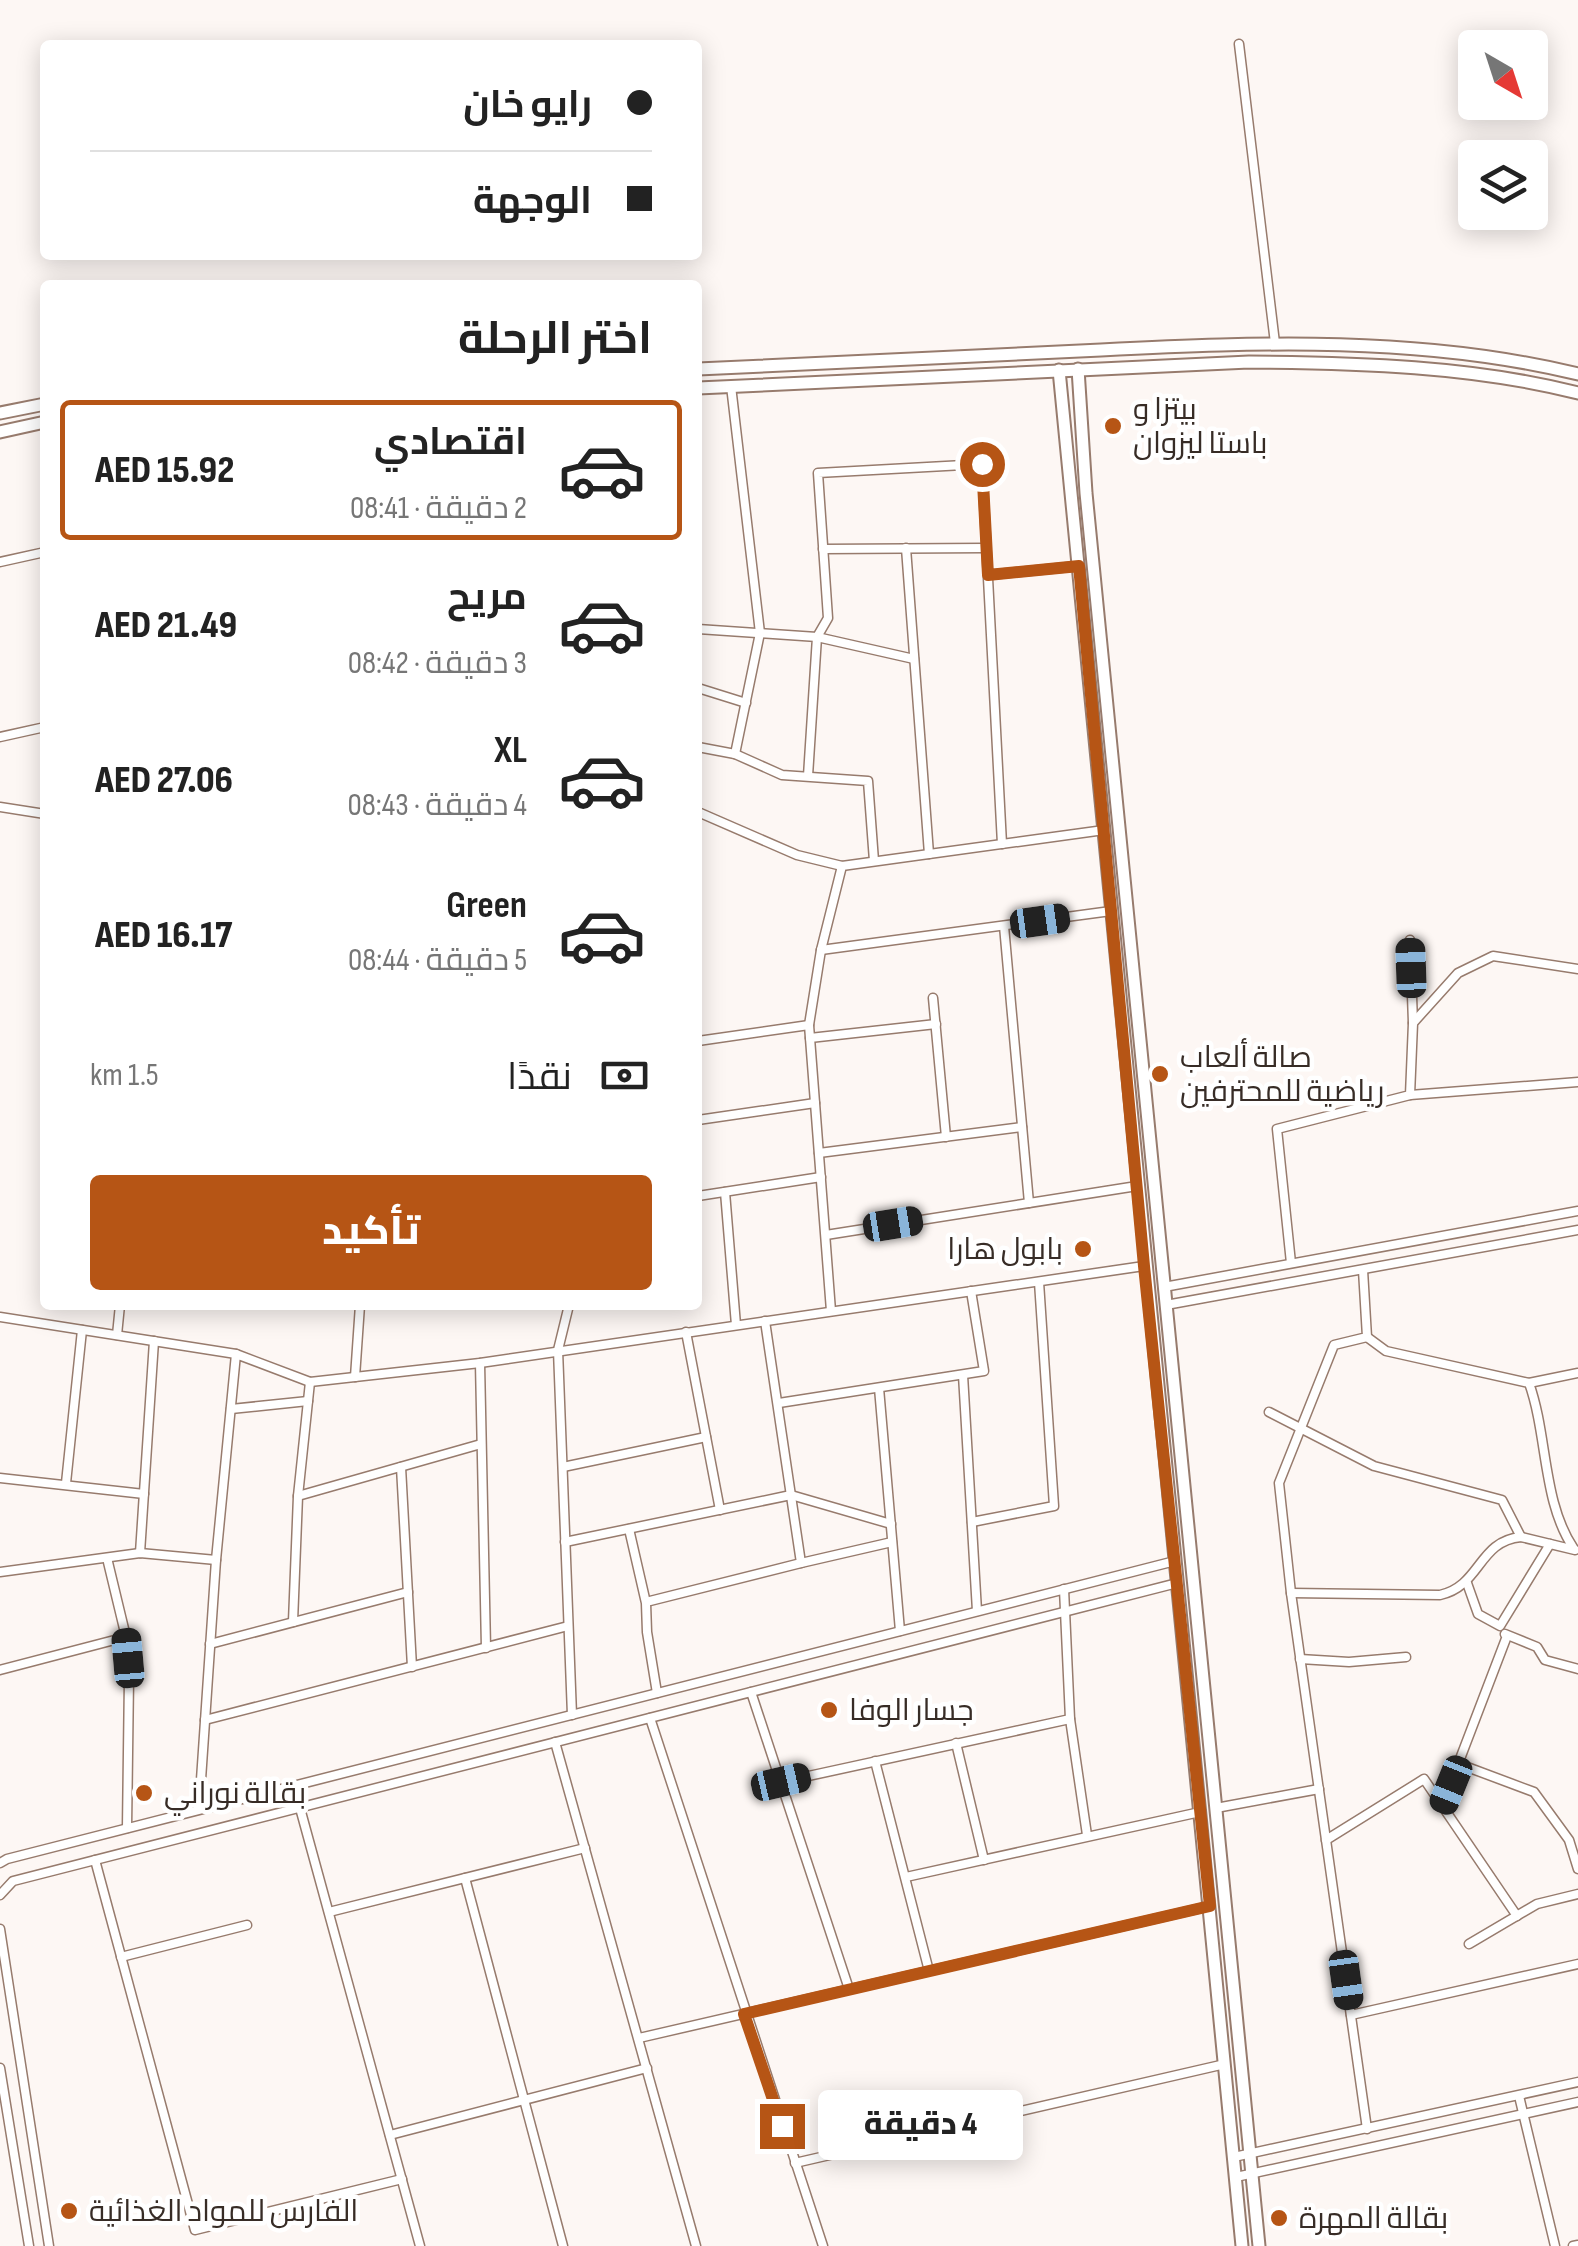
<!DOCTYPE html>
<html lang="ar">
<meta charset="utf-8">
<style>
body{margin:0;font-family:"Sofia Sans Condensed",Cairo,sans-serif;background:#f2f2f2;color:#222;direction:rtl;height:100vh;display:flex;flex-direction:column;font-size:38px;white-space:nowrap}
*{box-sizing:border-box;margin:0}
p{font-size:32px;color:#767676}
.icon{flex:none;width:55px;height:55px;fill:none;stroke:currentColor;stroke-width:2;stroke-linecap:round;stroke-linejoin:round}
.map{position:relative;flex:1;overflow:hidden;direction:ltr}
.sheet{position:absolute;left:40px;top:280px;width:662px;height:1030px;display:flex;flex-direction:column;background:#fff;border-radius:10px;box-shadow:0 5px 25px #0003;direction:rtl}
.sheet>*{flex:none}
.top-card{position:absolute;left:40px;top:40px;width:662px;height:220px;border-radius:10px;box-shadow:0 5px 25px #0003;direction:rtl;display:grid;align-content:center;height:220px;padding:0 50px;background:#fff}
.needle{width:65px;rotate:141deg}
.fabs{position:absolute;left:1458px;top:30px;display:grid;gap:20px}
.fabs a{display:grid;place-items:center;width:90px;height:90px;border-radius:10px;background:#fff;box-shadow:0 5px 25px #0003;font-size:50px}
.end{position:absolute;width:45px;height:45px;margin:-22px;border:12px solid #b65515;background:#fff;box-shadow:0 0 0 5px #fff}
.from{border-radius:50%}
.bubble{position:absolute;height:70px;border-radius:10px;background:#fff;box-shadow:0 5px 25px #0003;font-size:32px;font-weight:800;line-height:70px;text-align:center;direction:rtl}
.car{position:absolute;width:30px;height:60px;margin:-30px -15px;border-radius:12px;box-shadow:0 0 8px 2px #0007;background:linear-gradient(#222 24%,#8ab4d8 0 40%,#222 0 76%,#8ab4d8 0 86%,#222 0)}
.top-card b{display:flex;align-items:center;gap:35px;height:95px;font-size:38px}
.top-card b+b{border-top:2px solid #e0e0e0}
.top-card i{width:25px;height:25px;background:#222}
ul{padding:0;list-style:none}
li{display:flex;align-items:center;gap:30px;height:140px;margin:0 20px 15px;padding:0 30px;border:5px solid transparent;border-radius:10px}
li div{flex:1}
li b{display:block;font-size:38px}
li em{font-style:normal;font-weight:800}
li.selected{border-color:#b65515}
li>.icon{width:90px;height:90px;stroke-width:1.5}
h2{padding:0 50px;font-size:45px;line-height:120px}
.pay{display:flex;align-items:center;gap:25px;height:110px;padding:0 50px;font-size:38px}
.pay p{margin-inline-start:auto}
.action{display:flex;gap:20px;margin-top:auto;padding:20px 50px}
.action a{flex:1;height:115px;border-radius:10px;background:#b65515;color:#fff;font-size:40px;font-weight:800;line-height:115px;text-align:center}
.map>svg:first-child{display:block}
</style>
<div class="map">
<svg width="1578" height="2246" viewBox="0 0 1578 2246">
<rect width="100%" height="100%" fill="#fdf7f4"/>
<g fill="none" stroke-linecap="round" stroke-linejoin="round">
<defs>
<g id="minor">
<path d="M1239,44L1275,343"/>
<path d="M731,386L760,633L735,754"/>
<path d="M906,548L929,854"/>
<path d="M823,549L986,548"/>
<path d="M0,562L45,552"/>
<path d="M988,575L1079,566"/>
<path d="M698,629L817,637L808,776"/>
<path d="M914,659L817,637L828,618L818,473L982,464L1002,844"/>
<path d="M698,688L746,703"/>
<path d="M0,737L45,727"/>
<path d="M698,747L735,754L782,775L868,781L874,861"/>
<path d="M0,807L45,814"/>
<path d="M698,812L797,855L842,866"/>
<path d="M1004,926L1029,1203"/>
<path d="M1410,940L1413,1023"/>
<path d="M821,950L1111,911"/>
<path d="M933,998L946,1137"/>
<path d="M810,1038L936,1024"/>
<path d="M698,1041L809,1025"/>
<path d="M1410,1095L1578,1082"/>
<path d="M698,1120L815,1103"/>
<path d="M819,1153L1022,1127"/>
<path d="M725,1192L736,1325"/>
<path d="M698,1196L821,1177"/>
<path d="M826,1235L1137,1186"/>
<path d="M1291,1263L1277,1129L1410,1095L1413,1023L1458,973L1493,956L1578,969"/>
<path d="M1363,1270L1367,1337L1334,1345L1279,1483L1291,1593L1367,2129"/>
<path d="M1164,1287L1578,1211"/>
<path d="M569,1305L558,1350L572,1715"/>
<path d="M1166,1305L1578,1230"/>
<path d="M831,1311L809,1025L821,950L842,866L1104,830"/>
<path d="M0,1317L236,1354"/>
<path d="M686,1332L720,1510"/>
<path d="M117,1335L120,1305"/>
<path d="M1367,1337L1386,1351L1529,1383C1548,1436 1542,1502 1574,1549"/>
<path d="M480,1363L486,1648"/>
<path d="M963,1375L977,1611"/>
<path d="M355,1377L360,1305"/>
<path d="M1529,1383L1578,1373"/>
<path d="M879,1388L900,1631"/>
<path d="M779,1403L984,1371L971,1291"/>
<path d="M231,1409L308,1401"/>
<path d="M1269,1412L1374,1466L1502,1500L1521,1537C1478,1541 1481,1586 1440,1595L1291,1593"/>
<path d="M401,1467L412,1667"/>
<path d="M563,1467L706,1437"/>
<path d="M0,1478L144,1494"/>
<path d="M66,1483L82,1330"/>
<path d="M298,1496L310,1382"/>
<path d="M972,1522L1054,1506L1039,1282"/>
<path d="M629,1529L646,1603L647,1632L657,1693"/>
<path d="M1521,1537L1575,1550"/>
<path d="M565,1542L791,1495L891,1524"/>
<path d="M140,1553L154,1341"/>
<path d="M107,1558L126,1637L129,1678L127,1828"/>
<path d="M801,1563L892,1542"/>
<path d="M0,1572L140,1553L216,1560"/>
<path d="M1467,1583L1478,1614L1500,1626L1550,1544"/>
<path d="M1064,1589L1070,1719L1087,1835"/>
<path d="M650,1601L801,1563L765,1321"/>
<path d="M293,1622L298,1496L481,1444"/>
<path d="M1505,1634L1537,1647L1545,1660L1578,1669"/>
<path d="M210,1644L408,1592"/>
<path d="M1300,1659L1349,1662L1406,1657"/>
<path d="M0,1670L126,1637"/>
<path d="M751,1692L849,1989"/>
<path d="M650,1718L823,2246"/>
<path d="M205,1720L568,1626"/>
<path d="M555,1742L696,2246"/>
<path d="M956,1743L984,1860"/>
<path d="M875,1761L929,1971"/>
<path d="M1459,1764L1534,1792L1569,1840L1578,1869"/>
<path d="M781,1782L1070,1719"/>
<path d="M1442,1806L1507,1636"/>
<path d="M300,1808L420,2246"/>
<path d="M1216,1808L1319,1789"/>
<path d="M199,1809L216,1560L236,1354L310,1382L480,1363L1144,1266"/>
<path d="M1326,1840L1424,1779L1517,1916"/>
<path d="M95,1860L195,2230L402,2179"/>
<path d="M0,1863L7,1859L1175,1561"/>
<path d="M906,1877L1200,1812"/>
<path d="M465,1878L563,2246"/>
<path d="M0,1895L13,1881L1177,1583"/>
<path d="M329,1912L585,1848"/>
<path d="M0,1929L49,2246"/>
<path d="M1469,1944L1537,1904L1578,1894"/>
<path d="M121,1957L247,1925"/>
<path d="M1351,2015L1578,1964"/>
<path d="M639,2038L1210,1906"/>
<path d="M0,2068L29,2246"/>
<path d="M1519,2096L1555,2246"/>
<path d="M390,2135L647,2068"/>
<path d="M1234,2157L1578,2082"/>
<path d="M795,2163L1225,2064"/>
<path d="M1236,2177L1578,2102"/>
<path d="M1573,2246L1578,2245"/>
</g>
<g id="secondary">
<path d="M698,369C832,363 966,356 1101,350C1260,342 1421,336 1578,374"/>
<path d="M1078,369L1086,493L1259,2246"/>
<path d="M1059,370L1242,2246"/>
<path d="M698,388L1249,362C1358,363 1472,366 1578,393"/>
<path d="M0,413L45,404"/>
<path d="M0,432L45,422"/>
</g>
</defs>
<use href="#minor" stroke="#977b6d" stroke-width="11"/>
<use href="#secondary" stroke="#977b6d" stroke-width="15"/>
<use href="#minor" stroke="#fff" stroke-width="8"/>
<use href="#secondary" stroke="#fff" stroke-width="11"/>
</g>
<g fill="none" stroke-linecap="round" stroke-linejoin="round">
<path stroke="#b65515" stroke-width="12" d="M782,2126L744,2014L1210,1906L1144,1266L1079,566L988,575L982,464"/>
</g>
<g fill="#b65515" stroke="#fff" stroke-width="4">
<circle cx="1113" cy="426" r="10"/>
<circle cx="1160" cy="1074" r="10"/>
<circle cx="1083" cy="1249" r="10"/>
<circle cx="829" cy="1710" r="10"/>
<circle cx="144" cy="1793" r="10"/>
<circle cx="69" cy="2211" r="10"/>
<circle cx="1279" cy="2218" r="10"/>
</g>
<g text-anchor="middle" stroke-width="9" stroke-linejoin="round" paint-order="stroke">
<g font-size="30" fill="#372c26" stroke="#fff" text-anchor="start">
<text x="1133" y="419">بيتزا و<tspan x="1133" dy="34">باستا ليزوان</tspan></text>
<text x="1180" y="1067">صالة ألعاب<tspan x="1180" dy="34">رياضية للمحترفين</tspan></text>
<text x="1063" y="1259" text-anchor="end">بابول هارا</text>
<text x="849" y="1720">جسار الوفا</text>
<text x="164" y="1803">بقالة نوراني</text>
<text x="89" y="2221">الفارس للمواد الغذائية</text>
<text x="1299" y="2228">بقالة المهرة</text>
</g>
</g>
</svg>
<div class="fabs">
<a><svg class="needle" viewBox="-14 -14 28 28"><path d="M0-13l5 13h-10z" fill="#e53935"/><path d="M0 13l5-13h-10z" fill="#767676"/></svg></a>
<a><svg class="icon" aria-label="layers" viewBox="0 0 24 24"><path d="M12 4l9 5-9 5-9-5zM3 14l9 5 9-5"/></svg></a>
</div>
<i class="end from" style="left:982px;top:464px"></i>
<i class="end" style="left:782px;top:2126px"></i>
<div class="bubble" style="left:818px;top:2090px;width:205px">4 دقيقة</div>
<i class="car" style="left:1040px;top:921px;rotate:82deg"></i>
<i class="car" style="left:1411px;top:968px;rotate:358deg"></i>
<i class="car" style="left:893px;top:1224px;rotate:81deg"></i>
<i class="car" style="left:128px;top:1658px;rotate:355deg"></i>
<i class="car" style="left:781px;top:1782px;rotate:77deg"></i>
<i class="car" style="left:1451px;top:1785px;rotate:202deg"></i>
<i class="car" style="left:1346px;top:1980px;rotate:172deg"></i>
<div class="top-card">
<b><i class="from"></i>رايو خان</b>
<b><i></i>الوجهة</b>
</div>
<section class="sheet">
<h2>اختر الرحلة</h2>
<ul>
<li class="selected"><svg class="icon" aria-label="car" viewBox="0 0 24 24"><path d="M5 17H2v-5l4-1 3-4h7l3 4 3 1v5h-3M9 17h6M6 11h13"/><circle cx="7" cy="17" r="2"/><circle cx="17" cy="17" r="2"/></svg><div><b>اقتصادي</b><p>2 دقيقة · 08:41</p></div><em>AED 15.92</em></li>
<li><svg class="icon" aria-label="car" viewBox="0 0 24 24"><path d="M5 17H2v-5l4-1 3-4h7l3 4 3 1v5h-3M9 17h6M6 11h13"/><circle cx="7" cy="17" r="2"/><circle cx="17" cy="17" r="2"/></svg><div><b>مريح</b><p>3 دقيقة · 08:42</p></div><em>AED 21.49</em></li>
<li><svg class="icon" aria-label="car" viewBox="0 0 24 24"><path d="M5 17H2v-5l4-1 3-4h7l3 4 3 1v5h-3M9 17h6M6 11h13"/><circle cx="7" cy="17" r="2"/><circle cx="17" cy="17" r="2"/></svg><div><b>XL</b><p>4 دقيقة · 08:43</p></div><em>AED 27.06</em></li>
<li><svg class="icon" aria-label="car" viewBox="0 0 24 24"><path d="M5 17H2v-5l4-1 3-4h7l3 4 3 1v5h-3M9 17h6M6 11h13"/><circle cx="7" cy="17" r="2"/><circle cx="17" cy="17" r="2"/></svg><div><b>Green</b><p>5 دقيقة · 08:44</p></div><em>AED 16.17</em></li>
</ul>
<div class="pay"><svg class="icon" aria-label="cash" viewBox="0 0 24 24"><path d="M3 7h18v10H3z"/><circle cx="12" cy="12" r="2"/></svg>نقدًا<p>1.5 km</p></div>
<div class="action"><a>تأكيد</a></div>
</section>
</div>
